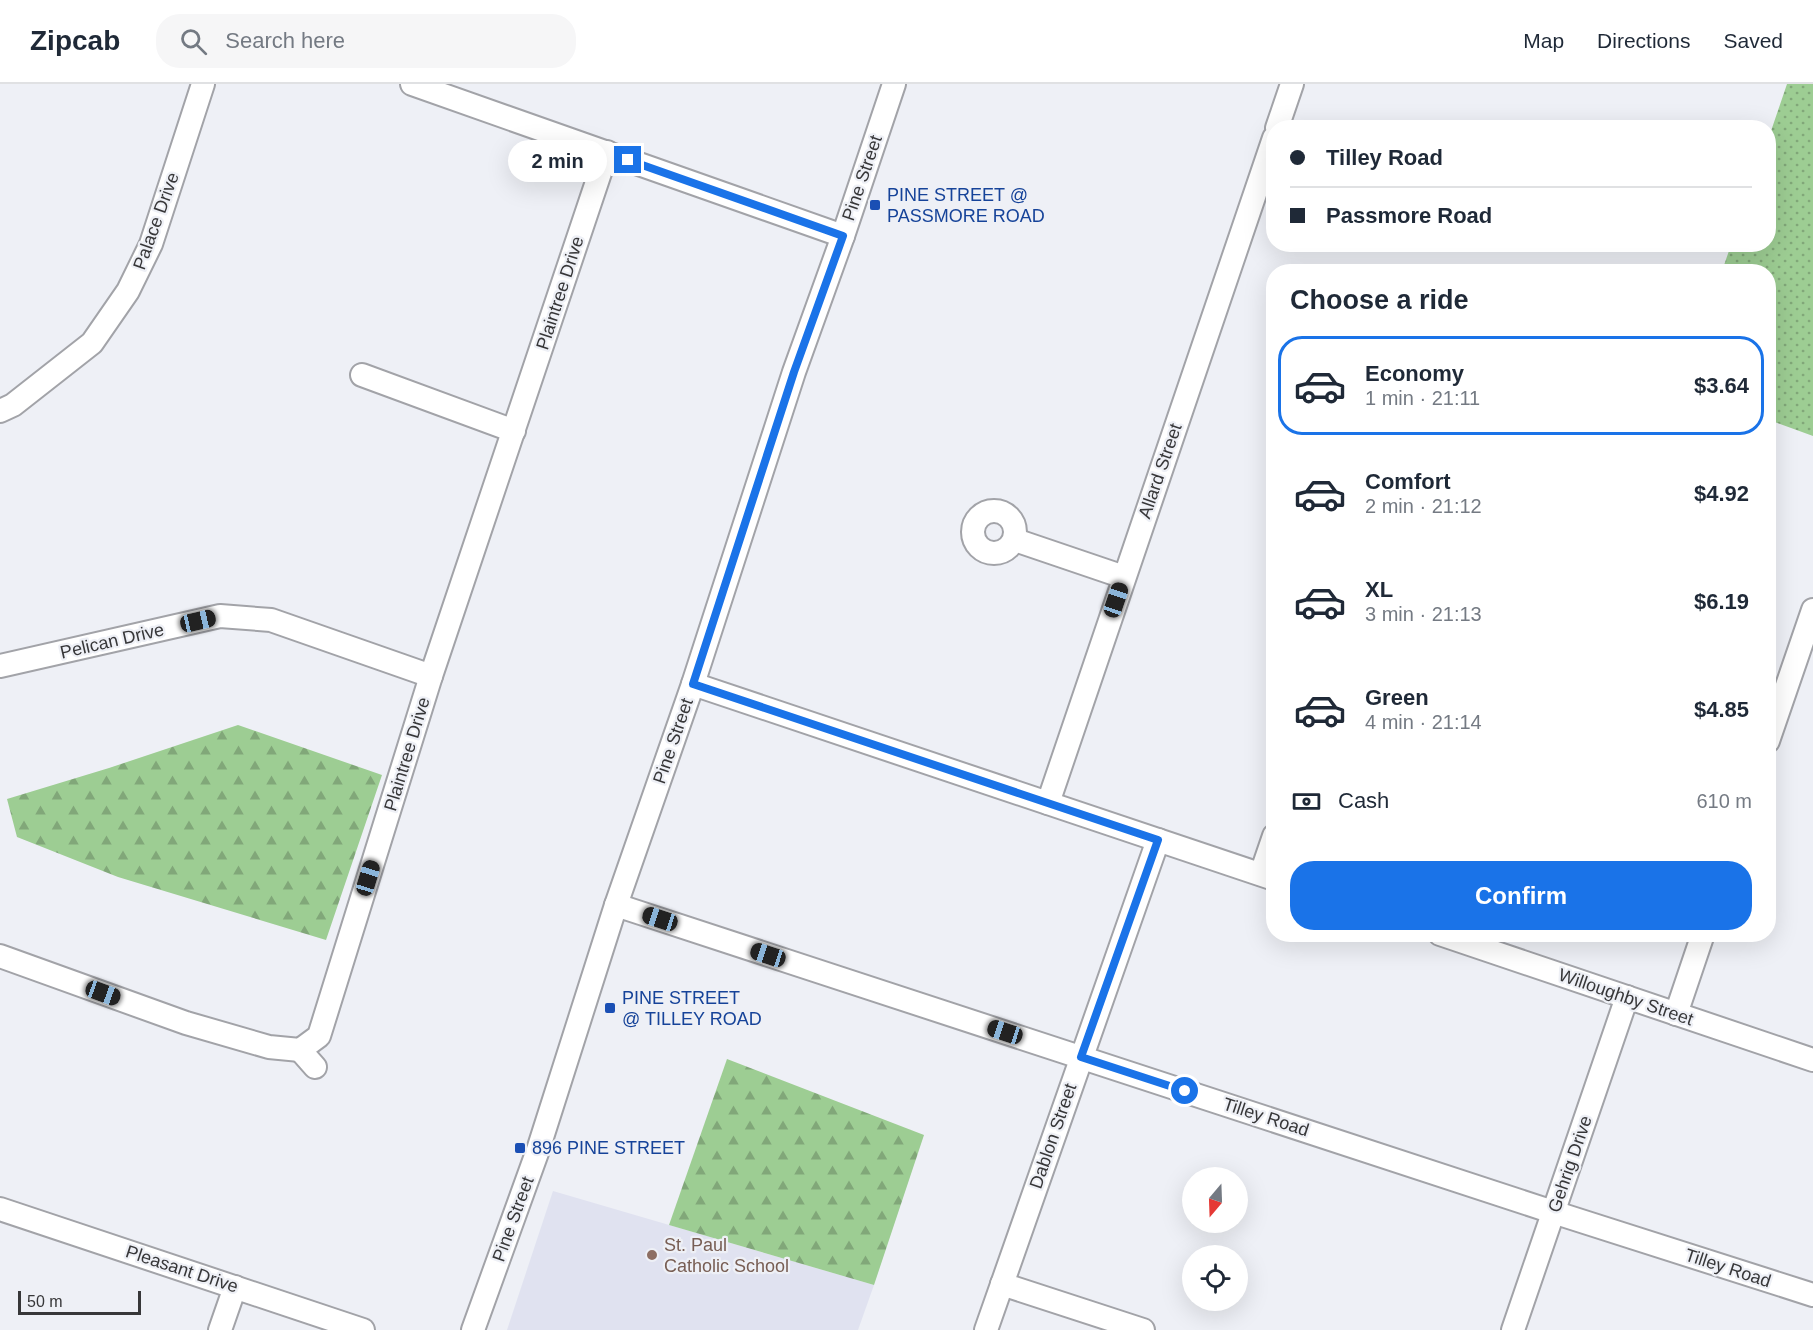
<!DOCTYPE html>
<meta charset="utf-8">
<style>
body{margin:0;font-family:Helvetica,sans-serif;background:#f6f6f7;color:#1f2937;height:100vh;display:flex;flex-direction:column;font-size:22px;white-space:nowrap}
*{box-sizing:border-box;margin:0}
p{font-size:20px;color:#747a83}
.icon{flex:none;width:33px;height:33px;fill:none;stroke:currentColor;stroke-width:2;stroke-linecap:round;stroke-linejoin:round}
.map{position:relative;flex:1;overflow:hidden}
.drawer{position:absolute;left:1266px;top:180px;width:510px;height:678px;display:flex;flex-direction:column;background:#fff;border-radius:24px;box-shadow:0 6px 24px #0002}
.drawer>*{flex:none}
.guide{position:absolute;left:1266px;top:36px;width:510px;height:132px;border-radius:24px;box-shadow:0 6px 24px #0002;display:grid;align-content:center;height:132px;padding:0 24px;background:#fff}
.needle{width:39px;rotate:199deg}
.controls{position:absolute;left:1182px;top:1083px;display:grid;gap:12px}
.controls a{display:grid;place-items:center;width:66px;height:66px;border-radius:50%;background:#fff;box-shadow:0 6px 24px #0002;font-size:30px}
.scale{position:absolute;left:18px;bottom:15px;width:123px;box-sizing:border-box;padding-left:6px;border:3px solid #373739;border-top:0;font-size:16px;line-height:21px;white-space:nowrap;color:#373739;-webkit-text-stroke:4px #eef0f6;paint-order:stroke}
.end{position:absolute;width:27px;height:27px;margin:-14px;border:8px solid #1a73e8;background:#fff;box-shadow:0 0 0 3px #fff}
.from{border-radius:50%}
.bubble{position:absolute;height:42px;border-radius:21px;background:#fff;box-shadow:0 6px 24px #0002;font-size:20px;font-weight:800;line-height:42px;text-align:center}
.car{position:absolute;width:18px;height:36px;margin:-18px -9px;border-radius:8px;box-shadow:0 0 4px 2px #0007;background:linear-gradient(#222 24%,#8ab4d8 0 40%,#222 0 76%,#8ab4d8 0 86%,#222 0)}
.guide b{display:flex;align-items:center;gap:21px;height:57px;font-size:22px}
.guide b+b{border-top:2px solid #e0e1e3}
.guide i{width:15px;height:15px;background:#1f2937}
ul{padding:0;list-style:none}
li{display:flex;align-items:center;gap:18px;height:99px;margin:0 12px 9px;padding:0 12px;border:3px solid transparent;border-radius:24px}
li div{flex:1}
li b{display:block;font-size:22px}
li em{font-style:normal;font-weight:800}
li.active{border-color:#1a73e8}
li>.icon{width:54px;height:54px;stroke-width:1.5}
h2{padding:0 24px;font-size:27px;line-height:72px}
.pay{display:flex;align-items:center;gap:15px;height:66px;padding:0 24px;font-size:22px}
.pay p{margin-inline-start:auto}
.button{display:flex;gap:12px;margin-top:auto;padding:12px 24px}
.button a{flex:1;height:69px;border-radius:24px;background:#1a73e8;color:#fff;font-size:24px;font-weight:800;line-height:69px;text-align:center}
header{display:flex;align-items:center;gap:36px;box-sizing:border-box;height:84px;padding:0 30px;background:#fff;border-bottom:2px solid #e0e1e3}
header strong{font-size:28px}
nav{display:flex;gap:33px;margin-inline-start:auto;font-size:21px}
.search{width:420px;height:54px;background:#f6f6f7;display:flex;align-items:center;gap:15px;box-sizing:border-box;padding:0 21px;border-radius:24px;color:#747a83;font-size:22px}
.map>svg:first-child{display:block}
</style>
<header>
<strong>Zipcab</strong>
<div class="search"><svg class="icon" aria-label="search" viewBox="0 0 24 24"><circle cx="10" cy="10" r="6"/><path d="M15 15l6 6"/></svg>Search here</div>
<nav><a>Map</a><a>Directions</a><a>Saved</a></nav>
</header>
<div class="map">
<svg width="1813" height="1246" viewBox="0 0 1813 1246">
<defs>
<pattern id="grass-dots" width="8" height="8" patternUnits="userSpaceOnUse" patternTransform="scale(1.5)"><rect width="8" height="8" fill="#9dcd93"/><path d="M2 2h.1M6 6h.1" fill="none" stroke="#81a779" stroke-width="1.8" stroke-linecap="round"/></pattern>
<pattern id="forest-firs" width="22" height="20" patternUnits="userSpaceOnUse" patternTransform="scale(1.5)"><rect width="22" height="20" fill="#9dcd93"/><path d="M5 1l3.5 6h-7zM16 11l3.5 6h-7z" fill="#81a779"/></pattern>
</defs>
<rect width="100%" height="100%" fill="#eef0f6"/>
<path fill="#e0e2f0" d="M553,1107L874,1201L858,1246H507Z"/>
<path fill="url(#grass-dots)" d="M1787,0H1813V352L1769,336L1768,188L1722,187L1731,161L1768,160L1769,53Z"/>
<g fill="url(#forest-firs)">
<path d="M238,641L382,691L326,856L118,793L17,753L7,715L109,684Z"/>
<path d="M727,975L924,1051L874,1201L669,1141Z"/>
</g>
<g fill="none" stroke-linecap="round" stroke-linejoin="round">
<defs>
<g id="minor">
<path d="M412,0L843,152"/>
<path d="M1277,44L1292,0"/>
<path d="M362,291L514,347"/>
<path d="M0,327L13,321L92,259L128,207L151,160L203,0"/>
<circle cx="994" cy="448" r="21"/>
<path d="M1015,456L1124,493"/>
<path d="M0,582L220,532L271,536L431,592"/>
<path d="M693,600L1274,795"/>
<path d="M1768,657L1813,526"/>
<path d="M1048,719L1274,54"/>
<path d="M1261,790L1274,752"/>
<path d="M616,821L1553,1128L1813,1211"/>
<path d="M1440,850L1813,976"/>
<path d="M0,872L186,939L269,963L300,966L319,952L431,592L607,68"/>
<path d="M1676,930L1703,850"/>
<path d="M300,966L315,983"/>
<path d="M0,1125L363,1246"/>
<path d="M1002,1200L1143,1246"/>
<path d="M220,1246L235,1203"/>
<path d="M473,1246L538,1066L616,821L693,600L794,288L843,152L894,0"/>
<path d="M986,1246L1158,756"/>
<path d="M1513,1246L1627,913"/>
</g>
</defs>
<use href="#minor" stroke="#a2a3a8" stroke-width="26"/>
<use href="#minor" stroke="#fff" stroke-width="22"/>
</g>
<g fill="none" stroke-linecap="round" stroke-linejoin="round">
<path stroke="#1a73e8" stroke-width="8" d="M628,76L843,152L794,288L693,600L1158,756L1081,973L1185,1007"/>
</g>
<g fill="#1a4fb4" stroke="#eef0f6" stroke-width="2">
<rect x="869" y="115" width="12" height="12" rx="3"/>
<rect x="604" y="918" width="12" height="12" rx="3"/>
<rect x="514" y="1058" width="12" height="12" rx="3"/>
</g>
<circle fill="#8d6e63" stroke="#eef0f6" stroke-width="2" cx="652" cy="1171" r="6"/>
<g text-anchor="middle" stroke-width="4.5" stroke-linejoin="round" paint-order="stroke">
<g font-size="18" fill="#373739" stroke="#eef0f6">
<text transform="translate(862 94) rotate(-71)" y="6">Pine Street</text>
<text transform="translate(156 137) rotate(-70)" y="6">Palace Drive</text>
<text transform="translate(560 209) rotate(-72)" y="6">Plaintree Drive</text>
<text transform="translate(1160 387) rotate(-71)" y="6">Allard Street</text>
<text transform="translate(112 557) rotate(-13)" y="6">Pelican Drive</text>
<text transform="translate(673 657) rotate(-71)" y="6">Pine Street</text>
<text transform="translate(407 670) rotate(-73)" y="6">Plaintree Drive</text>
<text transform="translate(1626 913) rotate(19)" y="6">Willoughby Street</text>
<text transform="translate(1266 1033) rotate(18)" y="6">Tilley Road</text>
<text transform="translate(1053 1052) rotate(-71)" y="6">Dablon Street</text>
<text transform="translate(1570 1080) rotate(-71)" y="6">Gehrig Drive</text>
<text transform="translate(513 1135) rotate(-70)" y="6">Pine Street</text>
<text transform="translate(1728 1184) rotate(18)" y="6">Tilley Road</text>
<text transform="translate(182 1185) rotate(18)" y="6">Pleasant Drive</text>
</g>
<g font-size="18" fill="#164399" stroke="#eef0f6" text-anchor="start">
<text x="887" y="117">PINE STREET @<tspan x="887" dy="21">PASSMORE ROAD</tspan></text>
<text x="622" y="920">PINE STREET<tspan x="622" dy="21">@ TILLEY ROAD</tspan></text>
<text x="532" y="1070">896 PINE STREET</text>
</g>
<g font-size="18" fill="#785e54" stroke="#eef0f6" text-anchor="start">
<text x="664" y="1167">St. Paul<tspan x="664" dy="21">Catholic School</tspan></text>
</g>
</g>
</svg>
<div class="controls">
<a><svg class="needle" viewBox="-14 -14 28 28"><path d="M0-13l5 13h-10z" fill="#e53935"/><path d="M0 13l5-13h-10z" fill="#747a83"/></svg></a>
<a><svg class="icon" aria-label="locate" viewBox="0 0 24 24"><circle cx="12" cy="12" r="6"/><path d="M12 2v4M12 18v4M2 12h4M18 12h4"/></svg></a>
</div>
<div class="scale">50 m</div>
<i class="end from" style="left:1185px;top:1007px"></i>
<i class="end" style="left:628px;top:76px"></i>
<div class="bubble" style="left:508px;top:56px;width:99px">2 min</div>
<i class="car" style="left:1116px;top:516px;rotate:19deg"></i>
<i class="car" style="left:198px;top:537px;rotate:77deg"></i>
<i class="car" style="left:368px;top:794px;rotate:17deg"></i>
<i class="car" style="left:660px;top:835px;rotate:288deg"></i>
<i class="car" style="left:768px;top:871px;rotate:288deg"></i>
<i class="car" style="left:103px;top:909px;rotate:110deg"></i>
<i class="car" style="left:1005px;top:948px;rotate:288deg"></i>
<div class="guide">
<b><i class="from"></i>Tilley Road</b>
<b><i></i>Passmore Road</b>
</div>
<section class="drawer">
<h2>Choose a ride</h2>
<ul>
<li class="active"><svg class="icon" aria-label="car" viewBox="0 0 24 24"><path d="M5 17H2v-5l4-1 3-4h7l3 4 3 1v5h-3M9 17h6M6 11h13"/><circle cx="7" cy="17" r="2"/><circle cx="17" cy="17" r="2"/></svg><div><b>Economy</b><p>1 min · 21:11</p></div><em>$3.64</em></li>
<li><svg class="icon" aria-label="car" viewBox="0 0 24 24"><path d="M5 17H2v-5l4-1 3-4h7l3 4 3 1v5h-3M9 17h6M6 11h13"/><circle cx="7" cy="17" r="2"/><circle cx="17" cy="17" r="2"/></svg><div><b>Comfort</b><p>2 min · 21:12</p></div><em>$4.92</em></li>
<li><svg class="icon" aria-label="car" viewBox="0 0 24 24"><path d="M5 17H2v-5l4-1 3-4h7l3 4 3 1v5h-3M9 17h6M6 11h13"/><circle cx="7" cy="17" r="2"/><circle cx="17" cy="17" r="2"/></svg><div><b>XL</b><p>3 min · 21:13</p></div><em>$6.19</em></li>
<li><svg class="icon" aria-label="car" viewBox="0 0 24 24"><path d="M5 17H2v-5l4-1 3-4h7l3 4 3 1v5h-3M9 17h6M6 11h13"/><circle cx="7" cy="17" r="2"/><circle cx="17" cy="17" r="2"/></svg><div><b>Green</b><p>4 min · 21:14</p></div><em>$4.85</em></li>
</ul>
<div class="pay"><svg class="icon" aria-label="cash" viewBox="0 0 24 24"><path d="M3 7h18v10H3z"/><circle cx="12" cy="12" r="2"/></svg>Cash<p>610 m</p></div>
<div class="button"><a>Confirm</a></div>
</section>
</div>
